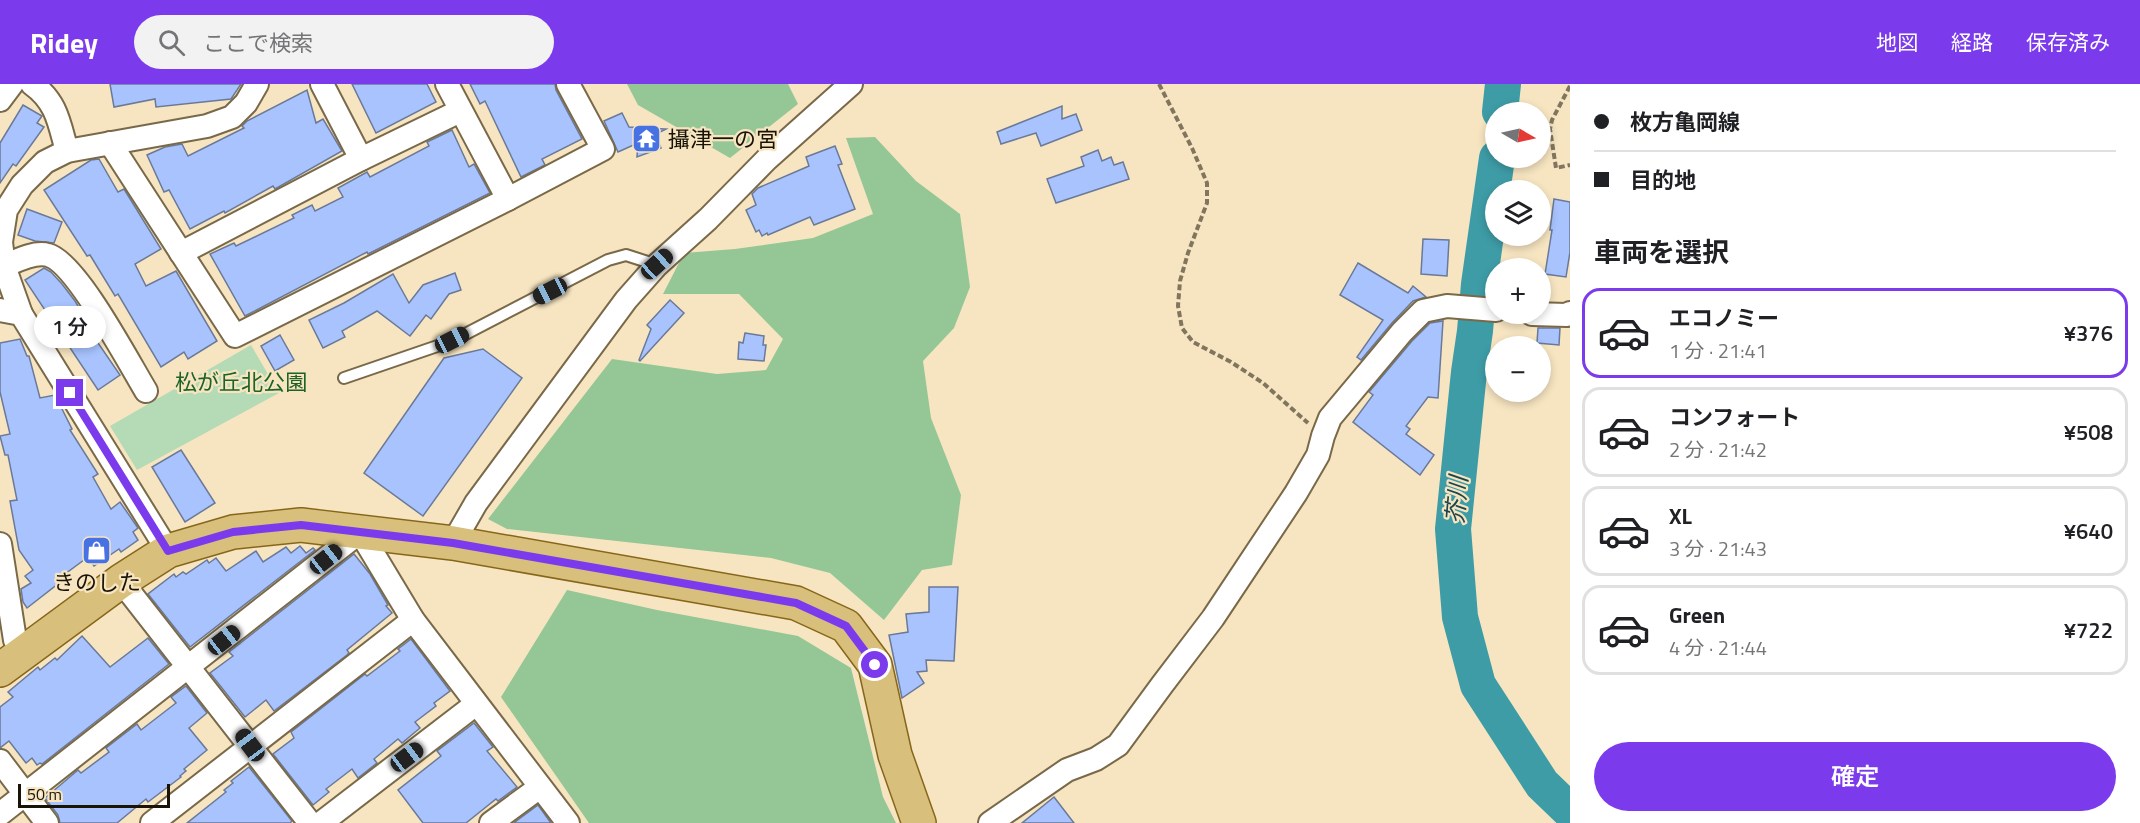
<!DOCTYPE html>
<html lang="ja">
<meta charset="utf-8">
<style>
body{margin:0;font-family:"Titillium Web","Noto Sans JP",sans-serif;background:#f2f2f2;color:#202124;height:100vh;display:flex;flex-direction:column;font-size:22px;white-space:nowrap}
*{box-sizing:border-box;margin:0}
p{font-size:20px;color:#757577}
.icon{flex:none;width:33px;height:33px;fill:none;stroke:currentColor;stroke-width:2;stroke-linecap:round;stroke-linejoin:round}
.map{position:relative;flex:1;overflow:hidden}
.panel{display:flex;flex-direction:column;background:#fff;width:570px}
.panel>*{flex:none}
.top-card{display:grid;align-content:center;height:132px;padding:0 24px;background:#fff}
.needle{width:39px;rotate:99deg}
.tools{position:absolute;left:1485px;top:18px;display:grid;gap:12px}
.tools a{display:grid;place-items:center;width:66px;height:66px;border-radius:50%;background:#fff;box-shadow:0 3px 9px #0003;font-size:30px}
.scale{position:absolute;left:18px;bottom:15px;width:152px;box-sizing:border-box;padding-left:6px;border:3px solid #191306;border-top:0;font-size:16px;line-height:21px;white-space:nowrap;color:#191306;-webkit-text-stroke:4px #f7e5c1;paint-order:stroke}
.end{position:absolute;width:27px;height:27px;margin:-14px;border:8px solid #7c3aed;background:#fff;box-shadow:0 0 0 3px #fff}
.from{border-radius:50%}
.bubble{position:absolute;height:42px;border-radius:21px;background:#fff;box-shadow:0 3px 9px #0003;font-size:20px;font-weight:600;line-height:42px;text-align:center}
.car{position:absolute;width:18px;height:36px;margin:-18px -9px;border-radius:8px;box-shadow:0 0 4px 2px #0007;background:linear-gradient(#222 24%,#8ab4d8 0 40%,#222 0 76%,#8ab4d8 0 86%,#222 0)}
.top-card b{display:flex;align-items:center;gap:21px;height:57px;font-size:22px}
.top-card b+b{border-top:2px solid #e0e0e0}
.top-card i{width:15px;height:15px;background:#202124}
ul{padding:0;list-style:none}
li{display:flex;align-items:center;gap:18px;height:90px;margin:0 12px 9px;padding:0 12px;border:3px solid #e0e0e0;border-radius:18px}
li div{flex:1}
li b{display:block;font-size:22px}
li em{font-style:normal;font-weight:600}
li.on{border-color:#7c3aed}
li>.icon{width:54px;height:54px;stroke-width:1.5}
h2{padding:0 24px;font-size:27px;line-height:72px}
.action{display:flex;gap:12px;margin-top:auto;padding:12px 24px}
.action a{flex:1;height:69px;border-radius:36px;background:#7c3aed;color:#fff;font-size:24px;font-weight:600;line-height:69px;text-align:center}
header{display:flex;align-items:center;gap:36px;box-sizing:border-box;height:84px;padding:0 30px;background:#7c3aed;color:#fff}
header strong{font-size:28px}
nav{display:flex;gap:33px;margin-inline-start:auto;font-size:21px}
.search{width:420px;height:54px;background:#f2f2f2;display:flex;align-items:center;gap:15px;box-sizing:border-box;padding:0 21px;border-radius:33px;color:#757577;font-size:22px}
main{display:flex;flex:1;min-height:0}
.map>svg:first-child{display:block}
</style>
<header>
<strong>Ridey</strong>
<div class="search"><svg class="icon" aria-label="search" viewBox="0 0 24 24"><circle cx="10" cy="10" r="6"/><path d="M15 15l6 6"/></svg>ここで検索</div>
<nav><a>地図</a><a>経路</a><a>保存済み</a></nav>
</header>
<main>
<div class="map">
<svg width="1570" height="739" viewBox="0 0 1570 739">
<rect width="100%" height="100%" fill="#f7e5c1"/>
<path fill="#b5dab6" d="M251,261L279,309L137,386L110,342Z"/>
<g fill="#94c795">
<path d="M627,0H788L798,20L730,74L638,21Z"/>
<path d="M875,53L916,97L960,130L970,203L954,244L923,277L931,334L961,411L952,481L922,486L884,536L830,489L771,474L507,445L488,435L612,275L717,290L766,286L783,255L739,210H663L684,169L735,165L813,154L873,130L846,54Z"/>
<path d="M567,506L657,526L798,552L851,584L883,713L896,739H589L501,613Z"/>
</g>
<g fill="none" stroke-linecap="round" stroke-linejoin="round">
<g stroke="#3e9ca6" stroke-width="36">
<path d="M1500,28L1503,0"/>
<path d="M1497,74L1479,200L1475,247L1469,288L1453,445L1460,533L1478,601L1542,700L1570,727"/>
</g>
</g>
<g fill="#a8c3fe" stroke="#6a7998" stroke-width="1.5">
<path d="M110,0H241L231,15L156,23L155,15L114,23Z"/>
<path d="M352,0H427L436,18L376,49Z"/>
<path d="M470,0H555L556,6L582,55L542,75L545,81L521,93L485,17L480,20Z"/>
<path d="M307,6L316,39L323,35L342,67L275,105L273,102L225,129L224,127L190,145L169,106L164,108L147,71L165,63L182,60L188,72L244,44L242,42L247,37Z"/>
<path d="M23,21L42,32L37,39L44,43L16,82L13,80L0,99V59Z"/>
<path d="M1062,22V35L1076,30L1082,46L1041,62L1036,49L1001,60L997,48Z"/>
<path d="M622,29L629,43L666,45L656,50L661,64L637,73L638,59L618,68L604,37Z"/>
<path d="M452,46L469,83L474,80L490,109L368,170L367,168L245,232L210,170L234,159L236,162L294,134L292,131L312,121L315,127L343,113L338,104L367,88L370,93L429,62L427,58Z"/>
<path d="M835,62L842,80L838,81L855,125L814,141L810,133L768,151L767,149L762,152L759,146L756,148L746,126L756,121L752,110L758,104L809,82L806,73Z"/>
<path d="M1098,66L1102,77L1111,73L1114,81L1123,78L1129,95L1056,119L1047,95L1084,82L1081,73Z"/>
<path d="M99,75L118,108L124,105L161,165L135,180L146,202L176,187L217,257L188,275L184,268L161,283L118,210L115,212L90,171L87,172L44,106L91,76Z"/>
<path d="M1554,115L1570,118V168L1566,193L1545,190L1552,146H1550Z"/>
<path d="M27,125L62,138L54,159L35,157L18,151Z"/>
<path d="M1423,155L1449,156L1447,192L1421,190Z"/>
<path d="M1358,179L1408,209L1413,202L1426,213L1413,217L1392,239L1361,276L1357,273L1383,236L1340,211Z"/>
<path d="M44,184L51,188L62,200L75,217L98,255L96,256L120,291L98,306L25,196Z"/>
<path d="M455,189L461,206L449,210L431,235L426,231L410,252L377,227L342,247L345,253L323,264L309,236L344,219L393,190L409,219L423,201Z"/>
<path d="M670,216L684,229L640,277L639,276L651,245L647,241Z"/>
<path d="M1443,237L1438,314L1428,313L1406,342L1410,345L1406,350L1434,371L1420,391L1353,338L1373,311L1369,308L1412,257L1430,239Z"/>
<path d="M1538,244H1560L1559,261L1537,259Z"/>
<path d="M745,249L764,252L763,261H766L764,277L738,275L739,258L743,259Z"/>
<path d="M280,251L294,276L275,287L261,262Z"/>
<path d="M20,255L27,272H29L40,314L55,311L72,345L70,346L98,390L93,393L111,425L120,418L138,444L133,448L138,456L121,468L119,465L94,482L88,473L57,496L59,499L27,524L23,518L21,505L31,499L25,492L33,486L19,466L10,417L17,416L8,371H5L0,352L10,350L0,308V259Z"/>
<path d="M483,265L522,294L423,432L364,389L444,274Z"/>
<path d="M181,366L215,419L185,438L152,383Z"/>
<path d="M300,462L306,469L313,464L315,466L190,563L148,510L174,490L176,493L183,488L186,490L207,476L209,479L216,474L226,487L256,467L263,478L286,463L291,469Z"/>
<path d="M354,470L370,490L388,521L386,522L392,529L347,566L349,569L347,571L274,627L266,616L245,633L210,589L233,572L229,568Z"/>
<path d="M929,503H958L954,577L926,576L927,587L917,588L924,599L902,614L889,551L908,548L906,530L929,528Z"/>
<path d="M82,552L110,583L148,554L169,580L42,680L40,679L37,681L32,674L26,679L9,657L0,664V623L13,613L8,608L38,583L40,586L55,574L57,576Z"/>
<path d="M411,555L450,607L434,619L436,622L415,638L420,644L402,659L398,655L374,675L377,679L358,694L352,685L326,705L329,708L313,721L273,670L294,654L291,648L365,590L367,592L400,567L398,565Z"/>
<path d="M186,602L207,629L189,644L207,666L184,685L186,687L180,692L181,693L148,718L146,715L117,739H60L58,731L45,714L78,686L81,689L109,668L106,664L137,640L141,646L176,619L171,613Z"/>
<path d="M474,639L493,663L487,667L517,703L498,717L496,715L466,739H423L398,706L441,672L437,667Z"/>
<path d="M249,683L292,737L290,739H187L226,708L224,706L233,699L231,697Z"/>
<path d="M1054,713L1074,739H1022Z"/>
<path d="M538,721L551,739H514L515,738Z"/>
</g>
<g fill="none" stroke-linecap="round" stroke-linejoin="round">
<defs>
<path id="lane" d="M344,294L452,257L608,176L626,171L657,181"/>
<g id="street">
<path d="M32,0C57,18 59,39 67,67"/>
<path d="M322,0L361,75"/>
<path d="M447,0L508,115"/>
<path d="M0,16L12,0"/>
<path d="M110,59L235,252L508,115L603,65L568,0"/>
<path d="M181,169L361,75L460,27"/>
<path d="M4,182C16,177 34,167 48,171C76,178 129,279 146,307"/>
<path d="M0,226L21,230L168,467"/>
<path d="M21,230L4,182L1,158L6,126L22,101L45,78L67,67L207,42L232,33L246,19L257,0"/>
<path d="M1532,230L1567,231L1570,229"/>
<path d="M453,459L476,419L626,216L657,181L708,135L767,75L851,0"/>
<path d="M0,460L15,556L22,568"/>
<path d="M121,497L310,739"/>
<path d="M0,677L47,739"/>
<path d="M0,730L360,448L413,536L568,739"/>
<path d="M152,739L413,536"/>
<path d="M321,739L476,620"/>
<path d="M491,739L540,703"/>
<path d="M990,739L1067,686L1096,675L1118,661L1162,601L1213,534L1296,409L1318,371L1323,352L1330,334L1402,248L1423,227L1447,222L1496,226"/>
</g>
<path id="primary" d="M0,586L121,497L168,467L233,448L301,441L453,459L796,519L846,542L875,581L895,671L919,739"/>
</defs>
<use href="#lane" stroke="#796948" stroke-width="14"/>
<use href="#street" stroke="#796948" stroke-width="26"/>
<use href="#primary" stroke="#86671a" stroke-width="36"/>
<g stroke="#81755e" stroke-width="4" stroke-dasharray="6 3" stroke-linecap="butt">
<path d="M1159,0L1192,64L1207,99V119L1188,169L1180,197L1178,222L1182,244L1193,258L1231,278L1263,299L1308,339"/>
<path d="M1570,2L1552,36L1550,45L1556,84L1570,81"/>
</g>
<use href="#lane" stroke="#fff" stroke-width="10"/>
<use href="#street" stroke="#fff" stroke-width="22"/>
<use href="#primary" stroke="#d9bf7c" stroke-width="33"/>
</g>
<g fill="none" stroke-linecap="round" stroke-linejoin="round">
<path stroke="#7c3aed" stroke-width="8" d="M70,309L168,467L233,448L301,441L453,459L796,519L846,542L875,581"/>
</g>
<defs>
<symbol id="temple-square" viewBox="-11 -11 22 22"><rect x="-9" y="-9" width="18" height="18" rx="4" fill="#4672e4" stroke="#f7e5c1"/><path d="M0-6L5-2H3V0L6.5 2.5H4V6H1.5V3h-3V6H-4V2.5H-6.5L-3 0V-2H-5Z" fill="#fff"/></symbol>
<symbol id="shop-square" viewBox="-11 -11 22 22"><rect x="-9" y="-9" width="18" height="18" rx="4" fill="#4672e4" stroke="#f7e5c1"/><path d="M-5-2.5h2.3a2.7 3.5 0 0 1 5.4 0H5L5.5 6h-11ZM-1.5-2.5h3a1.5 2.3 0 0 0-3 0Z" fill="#fff"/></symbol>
</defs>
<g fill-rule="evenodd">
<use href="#temple-square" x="630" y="38" width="33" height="33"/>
<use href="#shop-square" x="80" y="450" width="33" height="33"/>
</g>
<g text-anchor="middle" stroke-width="4.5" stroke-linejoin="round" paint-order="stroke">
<g font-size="22" fill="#191306" stroke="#f7e5c1" text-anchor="start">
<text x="668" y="63">攝津一の宮</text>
<text x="97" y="506" text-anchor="middle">きのした</text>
</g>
<g font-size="22" fill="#1c6325" stroke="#f7e5c1">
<text x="241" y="306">松が丘北公園</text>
</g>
<g font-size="24" font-style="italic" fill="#1c464b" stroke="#f7e5c1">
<text transform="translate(1457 416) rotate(-85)" y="8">芥川</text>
</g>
</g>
</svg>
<div class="tools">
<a><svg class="needle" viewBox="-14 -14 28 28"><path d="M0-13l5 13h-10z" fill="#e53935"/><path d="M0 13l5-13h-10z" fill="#757577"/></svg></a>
<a><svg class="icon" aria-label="layers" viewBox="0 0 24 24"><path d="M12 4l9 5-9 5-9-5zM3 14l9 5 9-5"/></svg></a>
<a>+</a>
<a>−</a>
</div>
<div class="scale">50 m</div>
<i class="end from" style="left:875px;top:581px"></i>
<i class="end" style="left:70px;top:309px"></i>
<div class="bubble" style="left:34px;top:222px;width:72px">1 分</div>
<i class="car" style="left:657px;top:180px;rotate:48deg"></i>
<i class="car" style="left:550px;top:207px;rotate:243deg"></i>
<i class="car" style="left:452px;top:256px;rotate:63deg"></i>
<i class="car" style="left:326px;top:475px;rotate:52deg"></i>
<i class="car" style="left:224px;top:556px;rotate:52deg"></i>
<i class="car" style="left:250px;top:661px;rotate:323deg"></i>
<i class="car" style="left:407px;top:673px;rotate:53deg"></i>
</div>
<section class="panel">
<div class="top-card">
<b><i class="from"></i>枚方亀岡線</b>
<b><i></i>目的地</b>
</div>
<h2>車両を選択</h2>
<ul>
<li class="on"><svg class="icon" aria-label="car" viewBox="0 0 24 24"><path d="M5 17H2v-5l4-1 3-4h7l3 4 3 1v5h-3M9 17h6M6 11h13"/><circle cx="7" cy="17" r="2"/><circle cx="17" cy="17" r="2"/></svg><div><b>エコノミー</b><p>1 分 · 21:41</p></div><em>¥376</em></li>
<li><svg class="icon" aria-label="car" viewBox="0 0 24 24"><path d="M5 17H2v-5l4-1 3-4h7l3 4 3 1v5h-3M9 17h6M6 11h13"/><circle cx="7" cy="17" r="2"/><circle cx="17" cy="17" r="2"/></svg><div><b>コンフォート</b><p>2 分 · 21:42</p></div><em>¥508</em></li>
<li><svg class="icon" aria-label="car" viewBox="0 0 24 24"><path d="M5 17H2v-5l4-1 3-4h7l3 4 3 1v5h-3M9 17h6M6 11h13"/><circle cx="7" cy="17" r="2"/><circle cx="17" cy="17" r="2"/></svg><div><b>XL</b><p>3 分 · 21:43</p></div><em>¥640</em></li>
<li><svg class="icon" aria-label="car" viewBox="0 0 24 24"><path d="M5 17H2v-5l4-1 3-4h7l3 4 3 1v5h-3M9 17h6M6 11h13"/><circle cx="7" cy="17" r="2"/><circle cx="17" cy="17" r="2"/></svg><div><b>Green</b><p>4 分 · 21:44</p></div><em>¥722</em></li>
</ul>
<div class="action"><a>確定</a></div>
</section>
</main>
